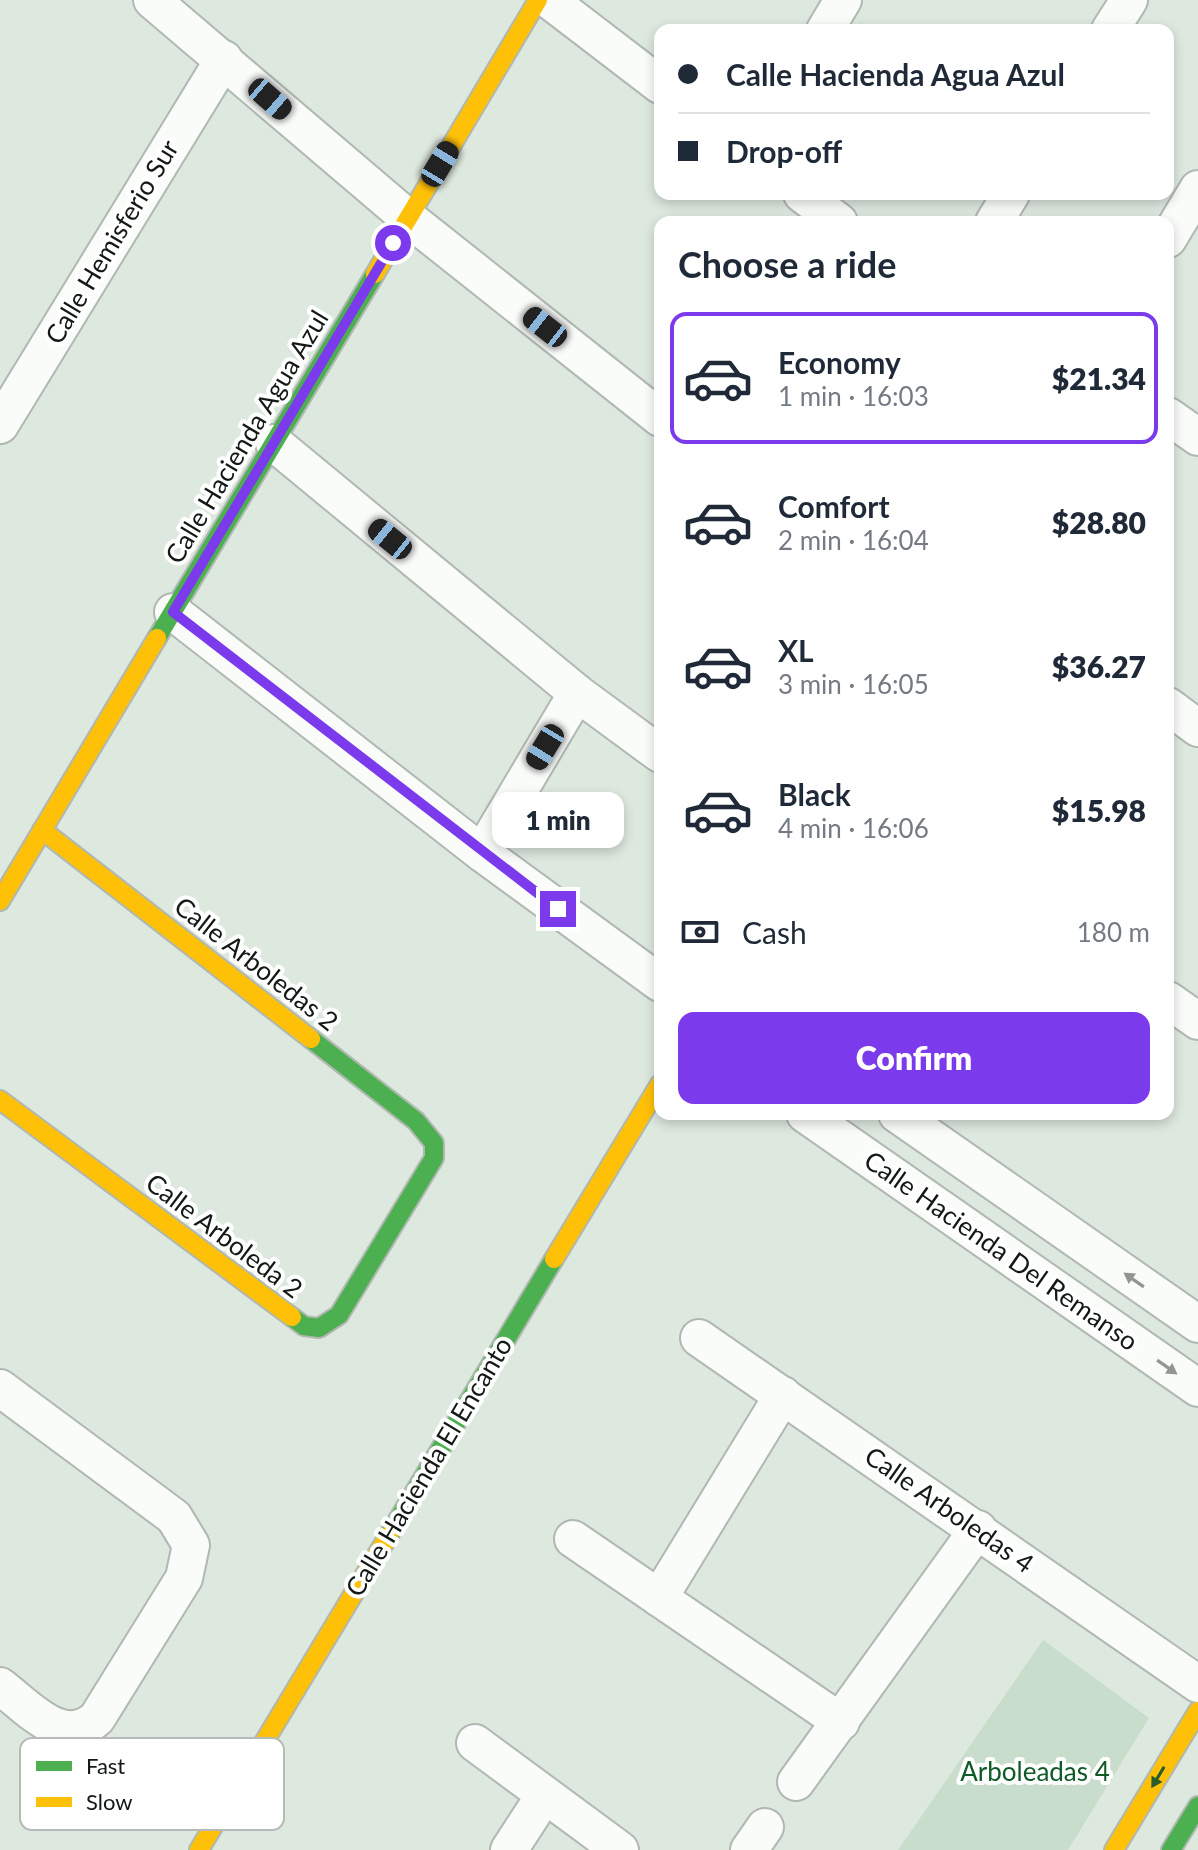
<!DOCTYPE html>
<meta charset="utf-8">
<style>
body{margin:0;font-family:Lato,sans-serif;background:#f2f2f3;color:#1f2937;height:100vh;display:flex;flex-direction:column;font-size:30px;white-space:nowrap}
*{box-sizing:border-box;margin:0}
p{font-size:26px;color:#747a83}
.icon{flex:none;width:44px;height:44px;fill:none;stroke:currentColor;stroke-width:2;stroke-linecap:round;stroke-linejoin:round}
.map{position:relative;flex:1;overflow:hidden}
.drawer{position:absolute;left:654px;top:216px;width:520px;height:904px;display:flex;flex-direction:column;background:#fff;border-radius:16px;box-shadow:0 4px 12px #0003}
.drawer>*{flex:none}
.guide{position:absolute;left:654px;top:24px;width:520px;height:176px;border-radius:16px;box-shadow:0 4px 12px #0003;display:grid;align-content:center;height:176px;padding:0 24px;background:#fff}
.end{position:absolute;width:36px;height:36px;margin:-18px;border:10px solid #7c3aed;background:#fff;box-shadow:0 0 0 4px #fff}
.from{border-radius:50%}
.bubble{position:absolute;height:56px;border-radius:16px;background:#fff;box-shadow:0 4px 12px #0003;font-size:26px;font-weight:800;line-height:56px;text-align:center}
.car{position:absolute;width:24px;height:48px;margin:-24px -12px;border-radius:10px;box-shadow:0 0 6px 2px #0007;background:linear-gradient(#222 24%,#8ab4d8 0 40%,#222 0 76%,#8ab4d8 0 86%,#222 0)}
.guide b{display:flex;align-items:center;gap:28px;height:76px;font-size:30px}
.guide b+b{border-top:2px solid #e0e1e3}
.guide i{width:20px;height:20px;background:#1f2937}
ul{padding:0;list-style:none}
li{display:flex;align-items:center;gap:24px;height:132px;margin:0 16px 12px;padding:0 8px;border:4px solid transparent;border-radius:16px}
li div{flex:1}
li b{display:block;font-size:30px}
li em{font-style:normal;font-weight:800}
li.current{border-color:#7c3aed}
li>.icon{width:72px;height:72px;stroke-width:1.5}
h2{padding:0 24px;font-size:36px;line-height:96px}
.pay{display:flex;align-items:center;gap:20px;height:88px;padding:0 24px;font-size:30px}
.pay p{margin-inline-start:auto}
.button{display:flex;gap:16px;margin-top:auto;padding:16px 24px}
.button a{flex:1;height:92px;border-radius:16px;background:#7c3aed;color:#fff;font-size:32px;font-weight:800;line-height:92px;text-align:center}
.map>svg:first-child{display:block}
</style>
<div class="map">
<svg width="1198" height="1850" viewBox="0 0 1198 1850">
<rect width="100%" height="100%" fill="#dde8df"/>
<path fill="#c8ddcb" d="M1043,1640L1149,1718L1068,1850H898Z"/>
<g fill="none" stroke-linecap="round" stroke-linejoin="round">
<defs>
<g id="street">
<path d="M152,0L408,218L660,418"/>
<path d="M549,0L660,85"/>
<path d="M825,30L843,0"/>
<path d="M1110,30L1129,0"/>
<path d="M802,194L839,222"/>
<path d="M994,222L1011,194"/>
<path d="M1168,239L1198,189"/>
<path d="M1168,416L1198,437"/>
<path d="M0,425L224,59"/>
<path d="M274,443L577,693L660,754"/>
<path d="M173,612L482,853L660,983"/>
<path d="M1168,706L1198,728"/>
<path d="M482,853L577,693"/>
<path d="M1168,1000L1198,1021"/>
<path d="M805,1114L1198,1388"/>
<path d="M897,1114L1198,1324"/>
<path d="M699,1338L1198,1684"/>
<path d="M0,1388L174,1517L191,1545L184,1578L97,1718C63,1749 29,1708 0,1686"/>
<path d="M573,1539L841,1722"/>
<path d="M659,1598L783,1395"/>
<path d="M475,1743L620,1850"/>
<path d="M796,1782L978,1529"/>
<path d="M509,1850L544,1796"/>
<path d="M749,1850L765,1827"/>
</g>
<g id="fast">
<path d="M157,638L375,274"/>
<path d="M292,1317L304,1326L319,1328L339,1315L434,1158V1143L416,1121L311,1039"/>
<path d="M389,1535L554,1259"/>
<path d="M1171,1850L1198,1806"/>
</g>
<g id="slow">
<path d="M375,274L538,0"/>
<path d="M42,830L311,1039"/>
<path d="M0,901L157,638"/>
<path d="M0,1100L292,1317"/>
<path d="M554,1259L660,1084"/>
<path d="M199,1850L389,1535"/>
<path d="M1114,1850L1198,1711"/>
</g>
</defs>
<use href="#street" stroke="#b0b8b1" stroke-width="40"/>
<use href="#fast" stroke="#b0b8b1" stroke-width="22"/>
<use href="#slow" stroke="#b0b8b1" stroke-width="22"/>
<use href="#street" stroke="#fafcfa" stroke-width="36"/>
<use href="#fast" stroke="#4caf50" stroke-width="18"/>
<use href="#slow" stroke="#ffc107" stroke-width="18"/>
</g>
<defs><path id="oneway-solid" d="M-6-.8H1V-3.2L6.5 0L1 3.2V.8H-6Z" transform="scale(2)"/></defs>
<g fill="#929592">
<use href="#oneway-solid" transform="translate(1134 1280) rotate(-145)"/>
<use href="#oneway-solid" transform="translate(1167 1367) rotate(35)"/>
</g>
<use fill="#2c5c2e" href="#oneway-solid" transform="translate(1158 1777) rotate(121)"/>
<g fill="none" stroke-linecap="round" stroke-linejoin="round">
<path stroke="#7c3aed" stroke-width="10" d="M393,243L173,612L558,909"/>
</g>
<g text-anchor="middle" stroke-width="8" stroke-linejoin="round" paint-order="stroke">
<g font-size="26" fill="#121813" stroke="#fff">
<text transform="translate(112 242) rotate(-59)" y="9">Calle Hemisferio Sur</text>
<text transform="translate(247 437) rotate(-59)" y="9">Calle Hacienda Agua Azul</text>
<text transform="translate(256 964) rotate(38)" y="9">Calle Arboledas 2</text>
<text transform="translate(224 1236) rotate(37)" y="9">Calle Arboleda 2</text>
<text transform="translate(1001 1251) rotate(35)" y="9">Calle Hacienda Del Remanso</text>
<text transform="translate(429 1467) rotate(-59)" y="9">Calle Hacienda El Encanto</text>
<text transform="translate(949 1510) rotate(35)" y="9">Calle Arboledas 4</text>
</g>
<g font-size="26" fill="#0f5a27" stroke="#fff">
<text x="1035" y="1781">Arboleadas 4</text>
</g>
</g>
<rect x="20" y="1738" width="264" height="92" rx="12" fill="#fff" stroke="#b8bab8" stroke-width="2"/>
<rect x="36" y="1761" width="36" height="10" fill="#4caf50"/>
<rect x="36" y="1797" width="36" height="10" fill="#ffc107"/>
<g font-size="22" fill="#121813">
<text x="86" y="1774">Fast</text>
<text x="86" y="1810">Slow</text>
</g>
</svg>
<i class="end from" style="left:393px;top:243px"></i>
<i class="end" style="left:558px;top:909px"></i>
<div class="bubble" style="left:492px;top:792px;width:132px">1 min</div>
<i class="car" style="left:270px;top:99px;rotate:131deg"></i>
<i class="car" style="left:440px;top:164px;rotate:31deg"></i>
<i class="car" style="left:545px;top:327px;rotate:308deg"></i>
<i class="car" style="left:390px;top:539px;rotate:309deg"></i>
<i class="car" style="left:545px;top:747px;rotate:211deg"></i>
<div class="guide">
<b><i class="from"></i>Calle Hacienda Agua Azul</b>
<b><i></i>Drop-off</b>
</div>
<section class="drawer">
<h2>Choose a ride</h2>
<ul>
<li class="current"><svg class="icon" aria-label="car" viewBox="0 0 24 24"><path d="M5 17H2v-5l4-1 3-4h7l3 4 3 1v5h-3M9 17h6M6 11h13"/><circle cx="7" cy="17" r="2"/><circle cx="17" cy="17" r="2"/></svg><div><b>Economy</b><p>1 min · 16:03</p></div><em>$21.34</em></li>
<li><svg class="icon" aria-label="car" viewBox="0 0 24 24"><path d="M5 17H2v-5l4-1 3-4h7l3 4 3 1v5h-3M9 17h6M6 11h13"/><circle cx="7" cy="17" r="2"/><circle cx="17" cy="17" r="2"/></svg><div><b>Comfort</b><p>2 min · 16:04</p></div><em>$28.80</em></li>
<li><svg class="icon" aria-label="car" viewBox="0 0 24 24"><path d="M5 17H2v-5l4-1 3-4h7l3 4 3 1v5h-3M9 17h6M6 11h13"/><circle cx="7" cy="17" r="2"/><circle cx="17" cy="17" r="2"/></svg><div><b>XL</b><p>3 min · 16:05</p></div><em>$36.27</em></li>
<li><svg class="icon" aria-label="car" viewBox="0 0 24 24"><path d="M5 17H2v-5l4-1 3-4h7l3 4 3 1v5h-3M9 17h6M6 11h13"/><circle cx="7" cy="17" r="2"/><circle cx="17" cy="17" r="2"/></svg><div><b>Black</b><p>4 min · 16:06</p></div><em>$15.98</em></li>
</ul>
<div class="pay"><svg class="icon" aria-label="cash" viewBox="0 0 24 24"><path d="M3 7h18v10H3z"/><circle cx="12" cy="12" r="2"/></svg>Cash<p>180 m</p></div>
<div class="button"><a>Confirm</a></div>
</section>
</div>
